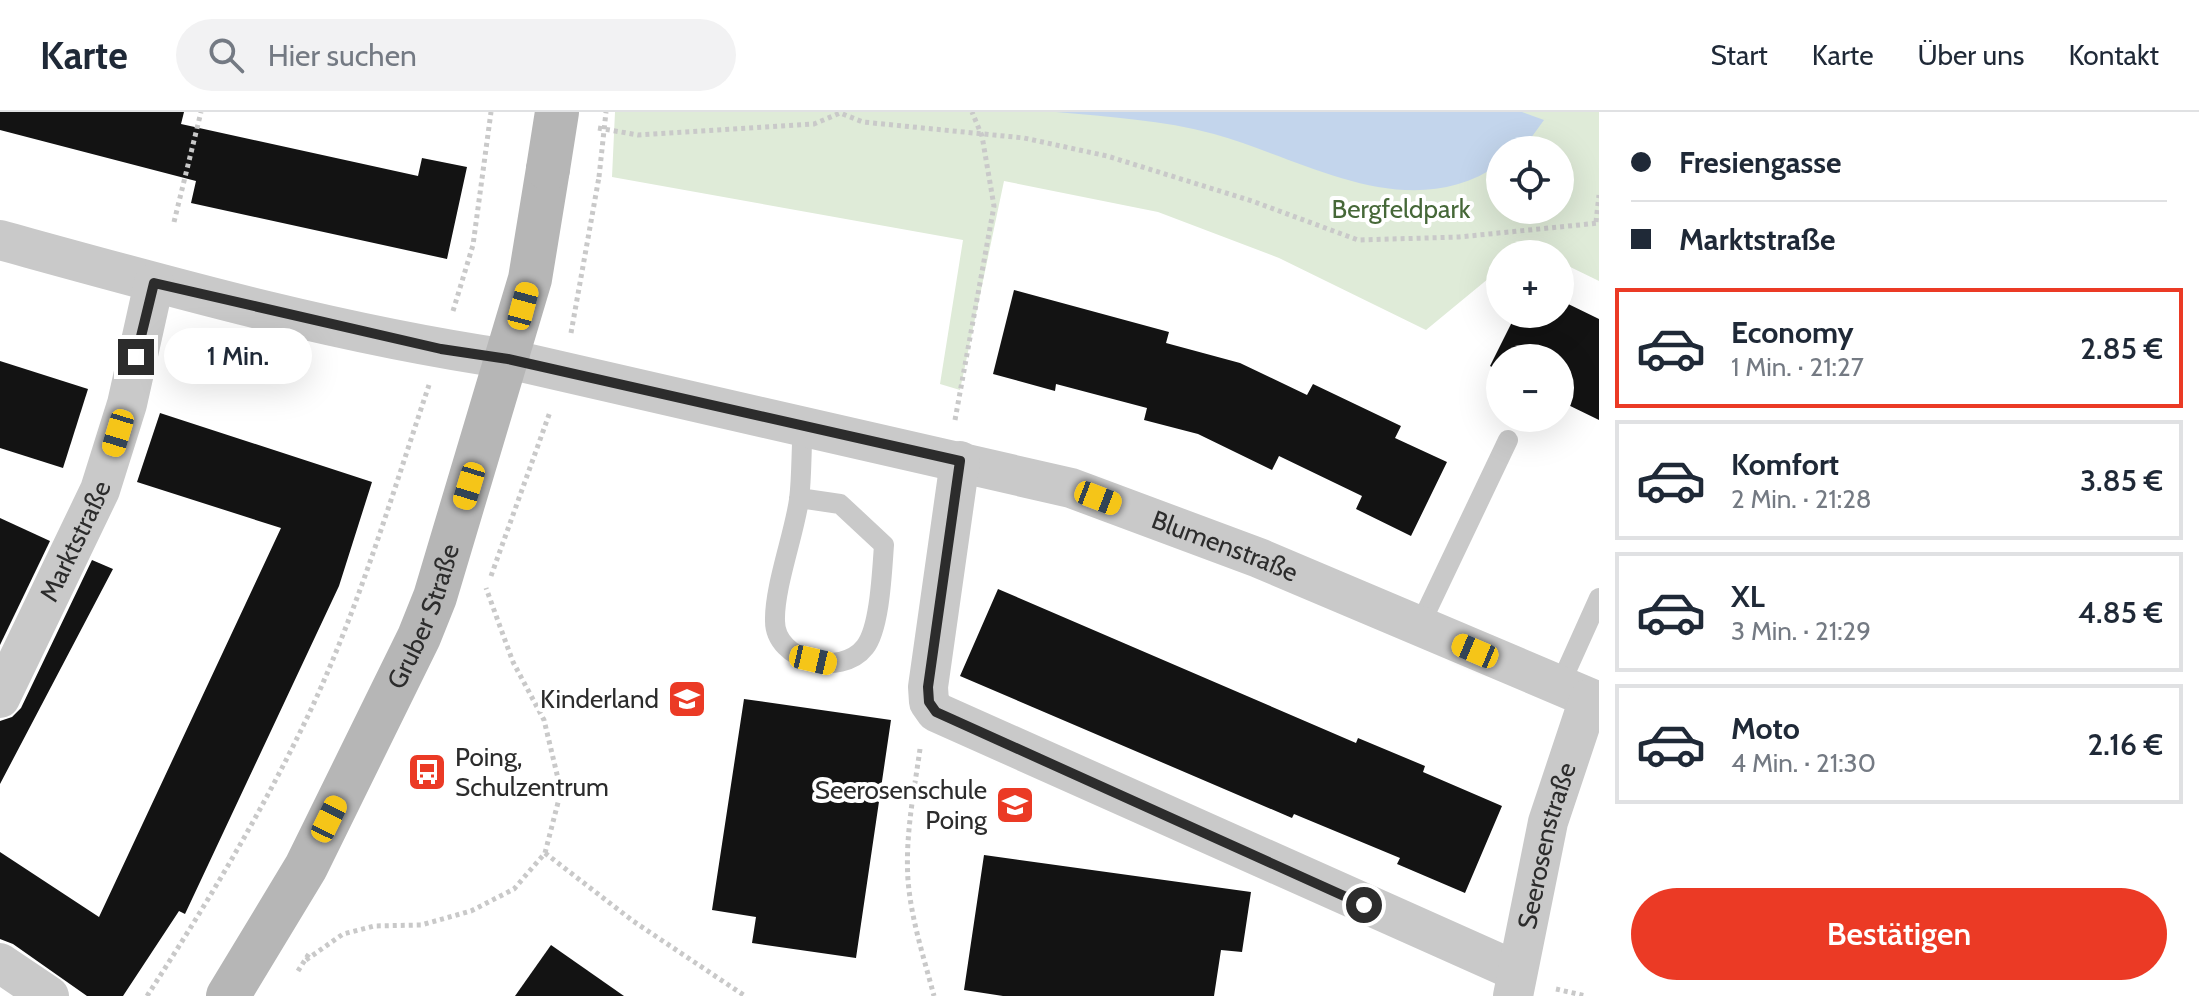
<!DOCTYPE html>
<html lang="de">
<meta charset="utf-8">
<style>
body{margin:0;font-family:Cabin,sans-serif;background:#f2f2f3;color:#1f2937;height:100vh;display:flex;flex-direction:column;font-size:30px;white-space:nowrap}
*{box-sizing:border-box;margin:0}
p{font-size:26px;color:#747a83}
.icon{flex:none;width:44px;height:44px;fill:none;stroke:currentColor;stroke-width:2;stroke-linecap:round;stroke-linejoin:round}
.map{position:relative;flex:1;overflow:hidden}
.sheet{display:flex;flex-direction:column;background:#fff;width:600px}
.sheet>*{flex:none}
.top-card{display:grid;align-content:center;height:176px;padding:0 32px;background:#fff}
.fabs{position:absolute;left:1486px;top:24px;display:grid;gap:16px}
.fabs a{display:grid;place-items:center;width:88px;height:88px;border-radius:50%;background:#fff;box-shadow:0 8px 32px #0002;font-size:40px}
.end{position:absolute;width:36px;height:36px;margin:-18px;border:10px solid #2c2c2c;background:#fff;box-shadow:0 0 0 4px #fff}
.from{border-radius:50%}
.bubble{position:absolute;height:56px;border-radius:28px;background:#fff;box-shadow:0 8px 32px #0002;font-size:26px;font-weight:600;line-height:56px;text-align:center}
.car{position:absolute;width:24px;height:48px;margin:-24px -12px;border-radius:10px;box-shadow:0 0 6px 2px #0007;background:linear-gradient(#f5c518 24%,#345 0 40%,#f5c518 0 76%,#345 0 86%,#f5c518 0)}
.top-card b{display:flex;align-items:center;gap:28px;height:76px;font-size:30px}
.top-card b+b{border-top:2px solid #e0e1e3}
.top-card i{width:20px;height:20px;background:#1f2937}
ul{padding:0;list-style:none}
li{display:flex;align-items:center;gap:24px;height:120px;margin:0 16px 12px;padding:0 16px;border:4px solid #e0e1e3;border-radius:0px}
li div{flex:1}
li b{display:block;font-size:30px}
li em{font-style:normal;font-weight:600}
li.active{border-color:#eb3a25}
li>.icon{width:72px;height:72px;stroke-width:1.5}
.action{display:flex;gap:16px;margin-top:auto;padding:16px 32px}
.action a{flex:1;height:92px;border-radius:48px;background:#eb3a25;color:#fff;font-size:32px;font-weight:600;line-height:92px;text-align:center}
header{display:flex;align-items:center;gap:48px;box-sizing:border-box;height:112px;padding:0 40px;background:#fff;border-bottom:2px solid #e0e1e3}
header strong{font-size:38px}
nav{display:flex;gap:44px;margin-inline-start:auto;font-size:28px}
.search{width:560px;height:72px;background:#f2f2f3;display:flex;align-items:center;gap:20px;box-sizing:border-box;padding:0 28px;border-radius:44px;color:#747a83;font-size:30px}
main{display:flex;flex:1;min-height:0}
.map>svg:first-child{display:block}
</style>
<header>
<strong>Karte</strong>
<div class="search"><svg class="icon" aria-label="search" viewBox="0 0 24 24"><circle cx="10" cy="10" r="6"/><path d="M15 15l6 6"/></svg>Hier suchen</div>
<nav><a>Start</a><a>Karte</a><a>Über uns</a><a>Kontakt</a></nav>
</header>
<main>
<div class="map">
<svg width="1599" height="884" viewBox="0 0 1599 884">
<rect width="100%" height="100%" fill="#fff"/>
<path fill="#dfebd8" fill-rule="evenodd" d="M615,0H1599V169L1560,150V142H1543L1528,135L1519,142H1500V157L1426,218L1279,146L1158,100L1004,69L960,278L940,272L963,128L612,65ZM1500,38H1560V98H1500Z"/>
<path fill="#c3d5ec" d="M1056,0H1522L1544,8L1523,37L1500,38V52C1407,115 1307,48 1214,22C1163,8 1109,5 1056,0Z"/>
<g fill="#131313">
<path d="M0,0H184L181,12L418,64L422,46L467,55L447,147L191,91L196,69L0,18Z"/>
<path d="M1014,178L1169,220L1166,231L1240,251L1307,283L1313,272L1401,314L1395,326L1447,350L1411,424L1356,397L1362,384L1279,344L1272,358L1198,322L1144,308L1147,296L1056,272L1055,279L993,262Z"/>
<path d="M1560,188L1599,207V308L1560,289V246H1500V259L1490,254L1516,202H1560Z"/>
<path d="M0,249L88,277L63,356L0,336Z"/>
<path d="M160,301L372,370L339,474L185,802L179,799L123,884H87L13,832L0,827V740L99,805L281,416L137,370Z"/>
<path d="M0,406L50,429L0,533Z"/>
<path d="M92,448L113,457L0,672V609L12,605L21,596Z"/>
<path d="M998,477L1356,631L1358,626L1425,654L1423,660L1502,694L1465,781L1397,752L1400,746L1294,702L1292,706L960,564Z"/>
<path d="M744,587L891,608L856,846L752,831L756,805L712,798Z"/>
<path d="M984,743L1251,780L1242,840L1221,838L1214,884H1003L964,878Z"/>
<path d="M551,833L624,884H515Z"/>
</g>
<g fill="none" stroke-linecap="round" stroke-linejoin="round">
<g stroke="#c9c9c9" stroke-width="5" stroke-dasharray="4 4" stroke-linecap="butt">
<path d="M598,16L638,23L814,12L840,1L863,10L1024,26L1107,44L1252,89L1358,128L1459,125L1599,111"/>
<path d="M174,110L201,0"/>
<path d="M1596,110L1599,83"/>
<path d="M453,199L473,133L491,0"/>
<path d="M571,221L599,65"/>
<path d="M955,308L994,94L982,24L972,0"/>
<path d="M491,464L550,300"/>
<path d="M920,637C914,680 905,724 908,768C911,807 924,846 934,884"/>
<path d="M410,650L427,660"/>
<path d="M545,741L633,809L745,884"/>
<path d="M306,848L343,822L374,814L421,813L471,799L514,777L545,741L561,679L544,608L513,550L486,476"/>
<path d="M298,859L310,840"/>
<path d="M1556,877L1586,884"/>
<path d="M147,884C205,795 259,705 305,610C357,502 391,386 429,273"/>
</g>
<g stroke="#c9c9c9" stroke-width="20">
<path d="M799,386L840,392L884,433C882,459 880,516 865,535C841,566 775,549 775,509C774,476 794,423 799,388C802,364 801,338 803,314"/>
<path d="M1419,515L1508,328"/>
<path d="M1559,575L1599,486"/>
</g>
<g stroke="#c9c9c9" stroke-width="40">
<path id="s1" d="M0,128C167,174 336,222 508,247L1071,376L1259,446L1599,590"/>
<path d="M960,349L928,575L929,590L936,600L1516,859"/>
<path id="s2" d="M0,586L100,378L127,292L154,171"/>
<path d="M0,851L49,884"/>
<path id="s3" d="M1513,884L1548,710L1589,587"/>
</g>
<path stroke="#b6b6b6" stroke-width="44" id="s4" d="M228,884L306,755L419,525L435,485L530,167L548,57"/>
<path stroke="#c9c9c9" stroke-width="5" stroke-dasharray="4 4" stroke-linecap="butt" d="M599,65L606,0"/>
<path stroke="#b6b6b6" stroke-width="44" d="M548,57L557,0"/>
</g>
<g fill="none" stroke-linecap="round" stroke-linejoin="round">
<path stroke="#2c2c2c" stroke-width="10" d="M136,245L154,171L441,237L508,247L960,349L928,575L929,590L936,600L1364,793"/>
</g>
<defs>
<symbol id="school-square" viewBox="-11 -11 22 22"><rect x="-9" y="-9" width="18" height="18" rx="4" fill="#eb3a25" stroke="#fff"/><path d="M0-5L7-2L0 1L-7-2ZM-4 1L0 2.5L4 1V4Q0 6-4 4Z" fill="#fff"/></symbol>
<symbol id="bus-square" viewBox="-11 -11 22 22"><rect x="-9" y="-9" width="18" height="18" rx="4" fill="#eb3a25" stroke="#fff"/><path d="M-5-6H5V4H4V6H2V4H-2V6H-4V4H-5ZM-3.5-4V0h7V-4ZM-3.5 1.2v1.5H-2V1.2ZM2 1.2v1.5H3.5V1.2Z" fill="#fff"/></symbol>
</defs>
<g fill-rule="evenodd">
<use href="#school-square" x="665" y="565" width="44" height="44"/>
<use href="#bus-square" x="405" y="638" width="44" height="44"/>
<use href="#school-square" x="993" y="671" width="44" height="44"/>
</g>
<g text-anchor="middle" stroke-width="8" stroke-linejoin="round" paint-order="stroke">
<g font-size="26" fill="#466838" stroke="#fff">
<text x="1401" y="106">Bergfeldpark</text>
</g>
<g font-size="26" fill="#2c2c2c" stroke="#fff">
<text dy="9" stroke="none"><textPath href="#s2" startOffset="174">Marktstraße</textPath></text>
<text dy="9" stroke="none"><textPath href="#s1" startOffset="1264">Blumenstraße</textPath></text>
<text dy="9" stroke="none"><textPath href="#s4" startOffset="428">Gruber Straße</textPath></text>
<text dy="9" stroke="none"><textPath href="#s3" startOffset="154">Seerosenstraße</textPath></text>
</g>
<g font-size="26" fill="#2c2c2c" stroke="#fff" text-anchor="end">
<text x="659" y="596">Kinderland</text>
<text x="455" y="654" text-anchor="start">Poing,<tspan x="455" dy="30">Schulzentrum</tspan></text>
<text x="987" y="687">Seerosenschule<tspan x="987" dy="30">Poing</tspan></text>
</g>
</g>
</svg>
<div class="fabs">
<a><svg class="icon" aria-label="locate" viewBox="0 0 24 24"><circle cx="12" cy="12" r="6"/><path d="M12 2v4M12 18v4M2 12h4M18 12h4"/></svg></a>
<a>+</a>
<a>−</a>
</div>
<i class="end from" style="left:1364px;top:793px"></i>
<i class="end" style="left:136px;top:245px"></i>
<div class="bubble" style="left:164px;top:216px;width:148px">1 Min.</div>
<i class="car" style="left:523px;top:194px;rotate:15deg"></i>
<i class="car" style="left:118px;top:321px;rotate:197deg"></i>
<i class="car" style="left:469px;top:374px;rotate:197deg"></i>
<i class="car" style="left:1098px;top:386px;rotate:111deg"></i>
<i class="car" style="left:1475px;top:539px;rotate:293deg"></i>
<i class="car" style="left:813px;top:548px;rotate:103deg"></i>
<i class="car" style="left:329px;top:707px;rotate:26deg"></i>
</div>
<section class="sheet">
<div class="top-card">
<b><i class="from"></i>Fresiengasse</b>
<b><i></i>Marktstraße</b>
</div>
<ul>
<li class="active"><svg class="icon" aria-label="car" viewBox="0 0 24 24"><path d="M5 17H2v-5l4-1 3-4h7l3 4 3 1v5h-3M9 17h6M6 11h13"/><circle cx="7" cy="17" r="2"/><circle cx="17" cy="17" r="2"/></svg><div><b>Economy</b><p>1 Min. · 21:27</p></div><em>2.85 €</em></li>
<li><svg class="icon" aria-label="car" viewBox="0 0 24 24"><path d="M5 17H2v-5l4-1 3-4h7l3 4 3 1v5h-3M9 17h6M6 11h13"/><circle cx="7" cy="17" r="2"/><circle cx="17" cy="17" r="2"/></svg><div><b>Komfort</b><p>2 Min. · 21:28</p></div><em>3.85 €</em></li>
<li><svg class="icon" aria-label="car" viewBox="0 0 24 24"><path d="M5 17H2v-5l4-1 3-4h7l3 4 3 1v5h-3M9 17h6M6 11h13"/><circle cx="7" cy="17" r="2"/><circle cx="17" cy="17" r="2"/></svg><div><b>XL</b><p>3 Min. · 21:29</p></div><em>4.85 €</em></li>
<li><svg class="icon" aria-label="car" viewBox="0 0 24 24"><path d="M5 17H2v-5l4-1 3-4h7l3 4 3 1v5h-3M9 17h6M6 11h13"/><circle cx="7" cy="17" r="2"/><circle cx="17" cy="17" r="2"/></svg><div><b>Moto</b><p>4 Min. · 21:30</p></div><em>2.16 €</em></li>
</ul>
<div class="action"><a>Bestätigen</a></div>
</section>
</main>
